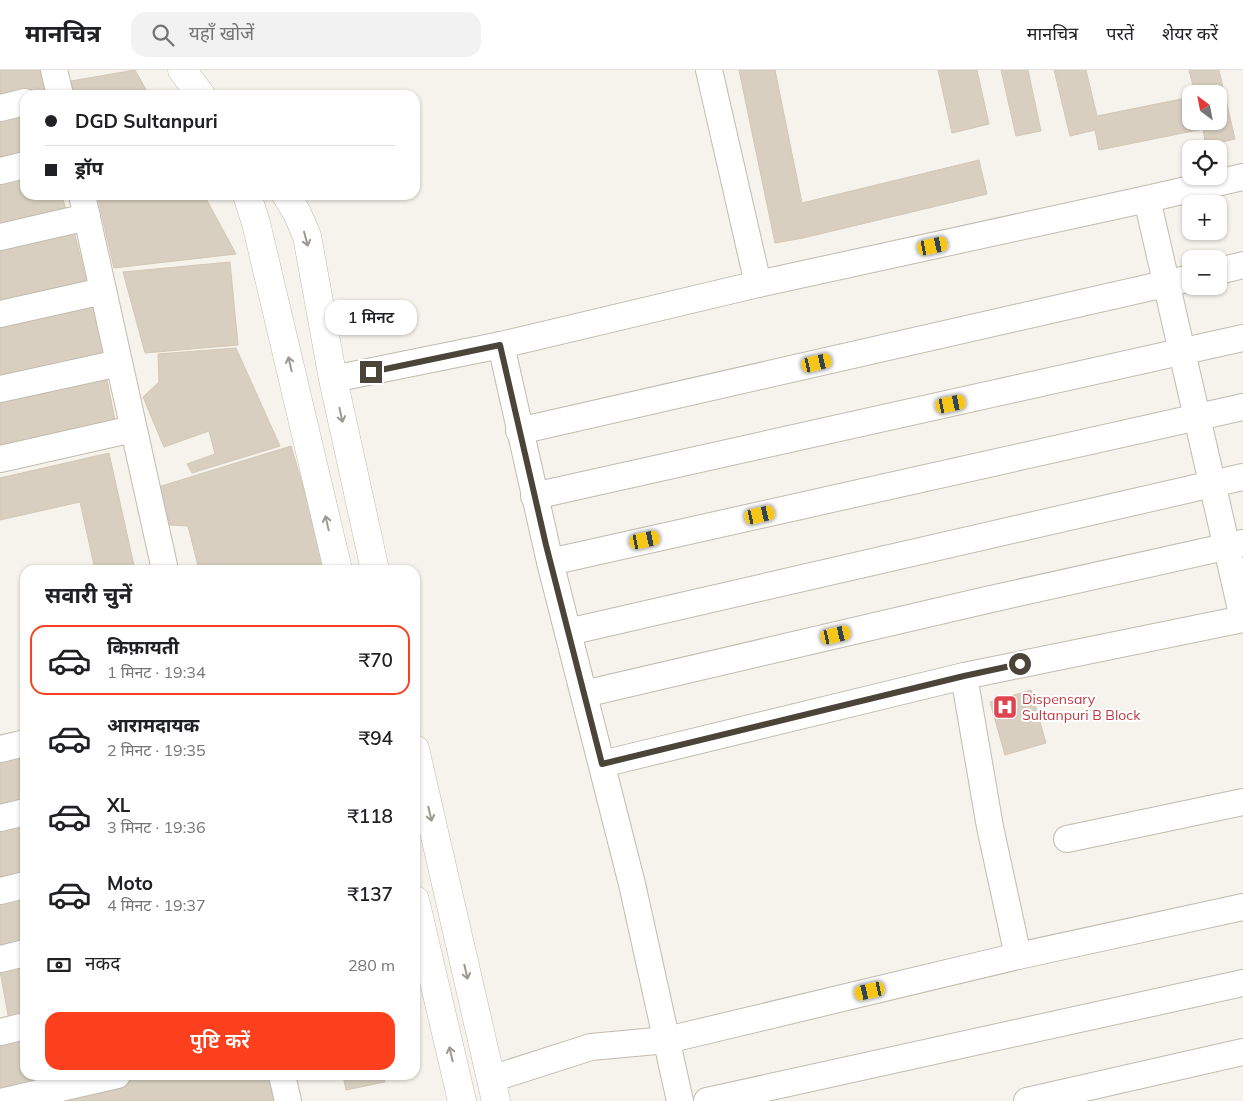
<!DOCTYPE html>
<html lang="hi">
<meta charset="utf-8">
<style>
body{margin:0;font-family:Mulish,"Noto Sans Devanagari",sans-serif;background:#f2f2f2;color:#202124;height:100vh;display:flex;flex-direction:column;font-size:19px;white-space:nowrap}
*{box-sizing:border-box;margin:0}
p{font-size:16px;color:#757577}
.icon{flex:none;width:28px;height:28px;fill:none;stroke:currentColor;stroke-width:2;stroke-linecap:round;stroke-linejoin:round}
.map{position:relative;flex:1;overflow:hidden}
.panel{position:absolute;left:20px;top:495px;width:400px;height:515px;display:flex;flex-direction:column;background:#fff;border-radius:15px;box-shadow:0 1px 4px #0004}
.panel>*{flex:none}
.guide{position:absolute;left:20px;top:20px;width:400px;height:110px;border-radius:15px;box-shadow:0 1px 4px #0004;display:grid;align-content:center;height:110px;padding:0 25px;background:#fff}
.needle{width:32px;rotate:328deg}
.fabs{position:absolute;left:1182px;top:15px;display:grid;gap:10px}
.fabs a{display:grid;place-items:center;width:45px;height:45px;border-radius:10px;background:#fff;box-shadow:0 1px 4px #0004;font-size:25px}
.end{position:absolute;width:22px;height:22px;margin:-11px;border:6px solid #4b4439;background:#fff;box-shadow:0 0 0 2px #fff}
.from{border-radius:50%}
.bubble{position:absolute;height:35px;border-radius:15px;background:#fff;box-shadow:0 1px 4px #0004;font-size:16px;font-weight:600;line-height:35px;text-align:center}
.car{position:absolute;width:15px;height:30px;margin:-15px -8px;border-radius:6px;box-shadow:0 0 4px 1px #0007;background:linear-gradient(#f5c518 24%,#345 0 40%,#f5c518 0 76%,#345 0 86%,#f5c518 0)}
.guide b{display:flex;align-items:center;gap:18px;height:48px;font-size:19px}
.guide b+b{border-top:1px solid #e0e0e0}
.guide i{width:12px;height:12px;background:#202124}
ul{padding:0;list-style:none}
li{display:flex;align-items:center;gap:15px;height:70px;margin:0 10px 8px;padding:0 15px;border:2px solid transparent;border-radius:15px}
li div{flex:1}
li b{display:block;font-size:19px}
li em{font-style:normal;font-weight:600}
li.on{border-color:#fc3f1d}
li>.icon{width:45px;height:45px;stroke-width:1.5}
h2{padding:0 25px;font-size:22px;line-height:60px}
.pay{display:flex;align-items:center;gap:12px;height:55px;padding:0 25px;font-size:19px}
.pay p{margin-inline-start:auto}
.button{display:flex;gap:10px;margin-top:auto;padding:10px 25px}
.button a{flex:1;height:58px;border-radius:15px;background:#fc3f1d;color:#fff;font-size:20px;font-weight:600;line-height:58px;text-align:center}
header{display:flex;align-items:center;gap:30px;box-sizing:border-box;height:70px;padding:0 25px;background:#fff;border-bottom:1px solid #e0e0e0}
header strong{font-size:24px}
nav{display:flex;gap:28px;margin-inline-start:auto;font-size:18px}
.search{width:350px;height:45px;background:#f2f2f2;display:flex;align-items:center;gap:12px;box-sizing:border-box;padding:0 18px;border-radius:15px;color:#757577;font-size:19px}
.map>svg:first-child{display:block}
</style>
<header>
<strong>मानचित्र</strong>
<div class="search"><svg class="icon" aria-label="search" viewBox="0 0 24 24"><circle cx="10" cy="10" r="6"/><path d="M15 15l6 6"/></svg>यहाँ खोजें</div>
<nav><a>मानचित्र</a><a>परतें</a><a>शेयर करें</a></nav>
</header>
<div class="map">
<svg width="1243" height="1031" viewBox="0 0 1243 1031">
<rect width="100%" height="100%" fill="#f6f3ec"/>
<g fill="#d8cfc1" stroke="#d3c7b4">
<path d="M0,0H49L53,22L39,25H25L0,33Z"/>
<path d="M135,0L149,25H74L71,11Z"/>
<path d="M739,0H775L802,133L979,90L987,124L803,168L775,173Z"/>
<path d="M938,0H977L989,54L952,63Z"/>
<path d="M1001,0H1028L1041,61L1016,66Z"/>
<path d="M1054,0H1086L1097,46L1191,27V51H1219V24H1195L1189,0H1219L1235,69L1206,76L1203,59L1099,80L1095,60L1070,66Z"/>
<path d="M25,39V92L0,97V44Z"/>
<path d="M25,100V125H62L68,148L0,164V106Z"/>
<path d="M97,125H204L236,184L114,198Z"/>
<path d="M73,157L87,213L0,235V175Z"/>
<path d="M230,192L238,275L145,283L123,202Z"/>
<path d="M92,232L108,288L0,313V252Z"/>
<path d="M236,278L280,376L192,403L187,394L215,384L209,361L164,377L143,327L159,312L158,284Z"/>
<path d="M105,300L117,360L0,384V324Z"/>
<path d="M291,376L328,500H199L188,456L170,455L158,417Z"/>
<path d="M109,383L135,500H95L80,432L0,450V408Z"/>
<path d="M1031,620L1046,673L1005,685L990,632Z"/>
<path d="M25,681V737L0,744V687Z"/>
<path d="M25,755V811L0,817V761Z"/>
<path d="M25,826V878L0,885V832Z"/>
<path d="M25,895V952L10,956L0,901Z"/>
<path d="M25,962V1005H94L0,1026V968Z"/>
<path d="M155,1005H268L274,1031H27Z"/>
<path d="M343,1005H383L385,1012L346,1020Z"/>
</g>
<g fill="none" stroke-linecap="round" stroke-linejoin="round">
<defs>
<g id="minor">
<path d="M54,0L60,25"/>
<path d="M709,0L758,214"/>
<path d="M0,38L25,32"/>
<path d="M0,101L25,95"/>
<path d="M82,125L165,500"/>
<path d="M1147,129L1243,548"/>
<path d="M0,167L87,147"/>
<path d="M1219,201L1243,195"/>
<path d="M0,244L103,221"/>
<path d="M501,275L550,492L632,814L680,1031"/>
<path d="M333,309L501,275L758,214L1147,129L1243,107"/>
<path d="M0,319L119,293"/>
<path d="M519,361L1191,208"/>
<path d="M0,389L133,359"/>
<path d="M534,426L1243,268"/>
<path d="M550,492L1243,337"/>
<path d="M568,562L1243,407"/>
<path d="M964,606L990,757L1018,886"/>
<path d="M584,624L991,529L1243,473"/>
<path d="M0,679L25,673"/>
<path d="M602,694L964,606L1243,549"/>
<path d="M0,748L25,742"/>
<path d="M1067,769L1243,732"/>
<path d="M0,821L25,815"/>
<path d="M0,889L25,883"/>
<path d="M0,962L25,956"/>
<path d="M282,1005L288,1031"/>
<path d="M491,1009L591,977L667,970L1018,886L1243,837"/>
<path d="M5,1031L117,1005"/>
<path d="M707,1031L1243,913"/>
<path d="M1027,1031L1243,982"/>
</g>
<g id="tertiary">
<path d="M182,0L201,25"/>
<path d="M247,125L256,153L338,500"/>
<path d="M286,125L297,143L307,166L333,309L375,500"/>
<path d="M415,679L496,1031"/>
<path d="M415,830L462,1031"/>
</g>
</defs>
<use href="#minor" stroke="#c2bbae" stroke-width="28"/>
<use href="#tertiary" stroke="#c2bbae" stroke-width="29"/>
<use href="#minor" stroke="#fff" stroke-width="26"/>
<use href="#tertiary" stroke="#fff" stroke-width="28"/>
</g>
<defs><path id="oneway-shaft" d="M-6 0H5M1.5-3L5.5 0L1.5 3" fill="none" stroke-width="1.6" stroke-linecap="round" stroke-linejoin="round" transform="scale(1.25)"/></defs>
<g stroke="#9c9892">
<use href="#oneway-shaft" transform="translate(306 169) rotate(75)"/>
<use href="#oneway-shaft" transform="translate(290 294) rotate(-103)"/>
<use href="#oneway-shaft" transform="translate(341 345) rotate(78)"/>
<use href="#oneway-shaft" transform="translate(327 453) rotate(-103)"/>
<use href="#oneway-shaft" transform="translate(430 744) rotate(77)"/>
<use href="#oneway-shaft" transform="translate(466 902) rotate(77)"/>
<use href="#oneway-shaft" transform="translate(451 984) rotate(-103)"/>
</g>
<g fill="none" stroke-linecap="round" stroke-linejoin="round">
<path stroke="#4b4439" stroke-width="6" d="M371,302L500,275L546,475L602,694L964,606L1020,594"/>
</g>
<defs>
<symbol id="hospital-square" viewBox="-11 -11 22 22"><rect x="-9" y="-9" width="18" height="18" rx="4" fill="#e0444e" stroke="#fff"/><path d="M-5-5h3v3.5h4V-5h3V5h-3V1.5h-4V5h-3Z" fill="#fff"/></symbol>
</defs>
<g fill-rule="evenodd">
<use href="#hospital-square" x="991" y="623" width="28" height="28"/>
</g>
<g text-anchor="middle" stroke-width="4" stroke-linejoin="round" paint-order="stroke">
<g font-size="14" fill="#be3a42" stroke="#fff" text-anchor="start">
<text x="1022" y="634">Dispensary<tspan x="1022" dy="16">Sultanpuri B Block</tspan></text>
</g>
</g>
</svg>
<div class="fabs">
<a><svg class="needle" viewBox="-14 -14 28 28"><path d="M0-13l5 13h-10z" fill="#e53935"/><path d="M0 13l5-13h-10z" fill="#757577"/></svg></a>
<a><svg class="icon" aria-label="locate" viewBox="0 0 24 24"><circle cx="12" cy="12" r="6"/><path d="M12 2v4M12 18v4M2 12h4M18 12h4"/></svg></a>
<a>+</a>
<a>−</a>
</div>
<i class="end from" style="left:1020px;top:594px"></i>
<i class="end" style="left:371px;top:302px"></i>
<div class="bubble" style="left:325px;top:230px;width:92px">1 मिनट</div>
<i class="car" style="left:933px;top:176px;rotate:78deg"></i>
<i class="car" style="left:817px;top:293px;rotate:77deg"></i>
<i class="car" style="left:951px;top:334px;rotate:78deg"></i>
<i class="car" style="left:760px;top:445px;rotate:77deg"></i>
<i class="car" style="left:645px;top:470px;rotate:78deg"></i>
<i class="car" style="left:836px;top:565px;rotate:77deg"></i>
<i class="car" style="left:870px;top:921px;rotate:257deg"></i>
<div class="guide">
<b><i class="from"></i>DGD Sultanpuri</b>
<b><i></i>ड्रॉप</b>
</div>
<section class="panel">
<h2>सवारी चुनें</h2>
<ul>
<li class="on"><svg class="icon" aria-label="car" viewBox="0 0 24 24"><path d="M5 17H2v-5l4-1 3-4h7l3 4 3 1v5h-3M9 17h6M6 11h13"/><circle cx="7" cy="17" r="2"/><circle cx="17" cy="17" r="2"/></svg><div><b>किफ़ायती</b><p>1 मिनट · 19:34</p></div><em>₹70</em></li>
<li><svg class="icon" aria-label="car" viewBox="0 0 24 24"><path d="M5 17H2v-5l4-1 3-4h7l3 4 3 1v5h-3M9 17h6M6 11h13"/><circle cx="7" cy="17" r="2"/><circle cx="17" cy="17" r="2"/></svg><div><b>आरामदायक</b><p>2 मिनट · 19:35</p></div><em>₹94</em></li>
<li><svg class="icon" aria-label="car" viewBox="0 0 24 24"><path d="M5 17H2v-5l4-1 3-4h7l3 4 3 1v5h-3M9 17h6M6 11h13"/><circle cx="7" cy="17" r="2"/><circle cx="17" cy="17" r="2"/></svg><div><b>XL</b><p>3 मिनट · 19:36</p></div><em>₹118</em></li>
<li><svg class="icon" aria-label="car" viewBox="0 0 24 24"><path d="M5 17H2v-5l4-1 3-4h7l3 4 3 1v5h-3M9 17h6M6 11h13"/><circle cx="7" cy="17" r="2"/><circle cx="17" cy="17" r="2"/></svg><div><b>Moto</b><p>4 मिनट · 19:37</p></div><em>₹137</em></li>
</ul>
<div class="pay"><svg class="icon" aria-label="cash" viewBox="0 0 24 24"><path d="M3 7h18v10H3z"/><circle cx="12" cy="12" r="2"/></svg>नकद<p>280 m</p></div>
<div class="button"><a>पुष्टि करें</a></div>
</section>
</div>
